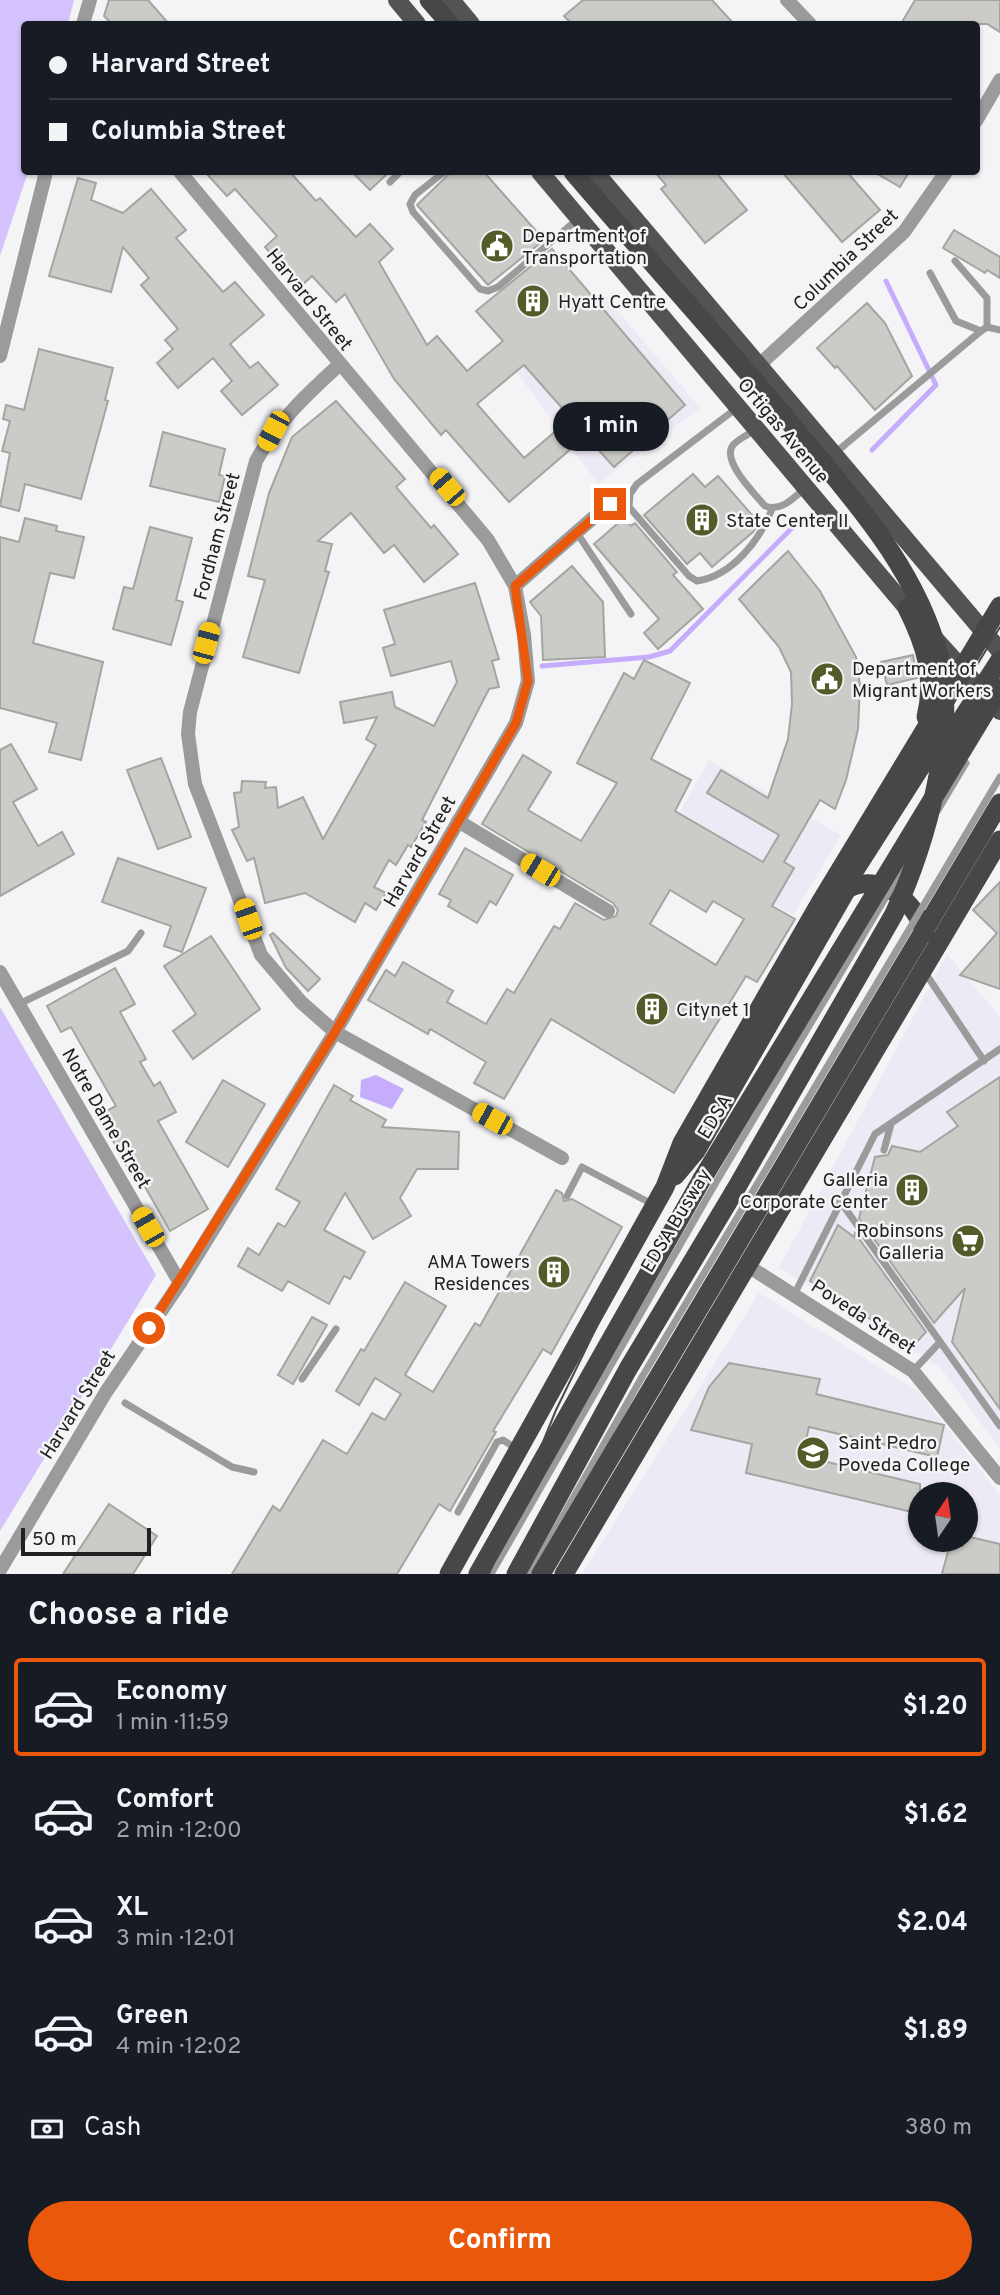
<!DOCTYPE html>
<meta charset="utf-8">
<style>
body{margin:0;font-family:Overpass,sans-serif;background:#20242c;color:#f1f3f6;height:100vh;display:flex;flex-direction:column;font-size:26px;white-space:nowrap}
*{box-sizing:border-box;margin:0}
p{font-size:23px;color:#9ea1a6}
.icon{flex:none;width:38px;height:38px;fill:none;stroke:currentColor;stroke-width:2;stroke-linecap:round;stroke-linejoin:round}
.map{position:relative;height:1574px;overflow:hidden}
.sheet{display:flex;flex-direction:column;background:#171b24;flex:1}
.sheet>*{flex:none}
.hud{position:absolute;left:21px;top:21px;width:959px;height:154px;border-radius:7px;box-shadow:0 2px 5px #0004;display:grid;align-content:center;height:154px;padding:0 28px;background:#171b24}
.needle{width:46px;rotate:13deg}
.tools{position:absolute;left:908px;top:1482px;display:grid;gap:14px}
.tools a{display:grid;place-items:center;width:70px;height:70px;border-radius:50%;background:#171b24;box-shadow:0 2px 5px #0004;font-size:35px}
.scale{position:absolute;left:21px;bottom:18px;width:130px;box-sizing:border-box;padding-left:7px;border:4px solid #212122;border-top:0;font-size:19px;line-height:24px;white-space:nowrap;color:#212122;-webkit-text-stroke:5px #f4f3f6;paint-order:stroke}
.end{position:absolute;width:32px;height:32px;margin:-16px;border:9px solid #ea580c;background:#fff;box-shadow:0 0 0 4px #fff}
.from{border-radius:50%}
.bubble{position:absolute;height:49px;border-radius:24px;background:#171b24;box-shadow:0 2px 5px #0004;font-size:23px;font-weight:700;line-height:49px;text-align:center}
.car{position:absolute;width:21px;height:42px;margin:-21px -10px;border-radius:9px;box-shadow:0 0 5px 2px #0007;background:linear-gradient(#f5c518 24%,#345 0 40%,#f5c518 0 76%,#345 0 86%,#f5c518 0)}
.hud b{display:flex;align-items:center;gap:24px;height:66px;font-size:26px}
.hud b+b{border-top:2px solid #363941}
.hud i{width:18px;height:18px;background:#f1f3f6}
ul{padding:0;list-style:none}
li{display:flex;align-items:center;gap:21px;height:98px;margin:0 14px 10px;padding:0 14px;border:4px solid transparent;border-radius:7px}
li div{flex:1}
li b{display:block;font-size:26px}
li em{font-style:normal;font-weight:700}
li.active{border-color:#ea580c}
li>.icon{width:63px;height:63px;stroke-width:1.5}
h2{padding:0 28px;font-size:32px;line-height:84px}
.pay{display:flex;align-items:center;gap:18px;height:77px;padding:0 28px;font-size:26px}
.pay p{margin-inline-start:auto}
.cta{display:flex;gap:14px;margin-top:auto;padding:14px 28px}
.cta a{flex:1;height:80px;border-radius:42px;background:#ea580c;color:#fff;font-size:28px;font-weight:700;line-height:80px;text-align:center}
.map>svg:first-child{display:block}
</style>
<div class="map">
<svg width="1000" height="1574" viewBox="0 0 1000 1574">
<rect width="100%" height="100%" fill="#f4f3f6"/>
<g fill="#edeaf5" fill-rule="evenodd">
<path d="M606,297L700,408L598,484L516,371Z"/>
<path d="M709,760L841,835L793,915L664,840Z"/>
<path d="M947,954L1000,1017V1450L941,1368L779,1268Z"/>
<path d="M759,1293L919,1392L1000,1495V1574H582ZM920,1494H966V1540H920Z"/>
</g>
<g fill="#d4c3fc">
<path d="M0,0H74L68,24H24V172H28L0,256Z"/>
<path d="M0,1007L156,1275L0,1531Z"/>
</g>
<path fill="#c5adfc" d="M376,1075L404,1089L392,1109L360,1097L361,1080Z"/>
<g fill="none" stroke-linecap="round" stroke-linejoin="round">
<g stroke="#c5adfc" stroke-width="5">
<path d="M872,450L936,385L886,281"/>
<path d="M542,666L649,657L670,651L794,526"/>
</g>
</g>
<g fill="#cbccc8" stroke="#a4a5a1" stroke-width="2" fill-rule="evenodd">
<path d="M109,0H148L169,24H112L104,16Z"/>
<path d="M583,0H712L734,24H572L564,16Z"/>
<path d="M915,0H1000V32L987,24H901Z"/>
<path d="M205,172H290L316,201L320,198L356,237L370,224L393,249L379,262L427,345L437,336L467,371L503,341L476,311L552,249L685,405L614,467L586,436L509,502L446,430L441,435L394,379L345,294L336,302L312,276L300,287L265,247L277,236L235,189L227,196ZM524,365L571,418L524,458L477,404Z"/>
<path d="M352,172H389L370,190Z"/>
<path d="M451,172H484L544,240L488,285L417,205Z"/>
<path d="M655,172H716L747,210L705,243L661,189L666,185Z"/>
<path d="M782,172H847L880,210L842,242Z"/>
<path d="M874,172H909L900,187Z"/>
<path d="M78,178L96,183L91,200L123,213L151,189L186,230L176,238L223,292L235,282L264,315L230,344L250,368L258,362L278,385L242,415L221,391L232,381L213,358L178,388L157,363L173,349L165,340L178,329L141,285L149,278L123,247L111,292L49,276Z"/>
<path d="M954,230L1000,257V278L987,270L985,273L943,248Z"/>
<path d="M867,303L885,323L912,376L875,410L837,366L835,368L817,348Z"/>
<path d="M39,349L113,368L105,400L108,401L81,499L25,484L19,511L0,506L10,453L2,451L10,421L3,419L6,405L24,410Z"/>
<path d="M336,401L405,479L396,487L431,528L434,525L458,554L424,582L394,545L384,553L351,513L318,541L332,544L325,571L329,572L299,673L243,657L265,580L248,576L269,493L292,437Z"/>
<path d="M163,432L225,449L219,475L225,476L219,502L150,486Z"/>
<path d="M693,474L705,487L718,476L759,523L753,532L712,567L700,553L687,564L644,515Z"/>
<path d="M25,518L57,526L56,531L84,537L74,578L50,573L33,643L103,662L81,760L49,752L57,723L0,708V537L19,542Z"/>
<path d="M624,518L631,526L635,523L677,572L673,575L703,609L658,649L644,633L659,619L594,544Z"/>
<path d="M150,527L192,538L176,600L183,602L171,645L113,629L124,587L133,589Z"/>
<path d="M788,551L820,591L856,657L860,685L858,729L846,780L835,809L820,800L784,862L794,868L772,906L795,919L757,982L746,976L674,1093L551,1019L504,1099L474,1083L486,1062L430,1029L428,1034L368,1000L386,970L395,976L403,962L453,991L447,1002L486,1024L507,989L514,993L554,926L560,929L575,903L604,920L616,916L618,910L613,903L482,824L523,755L551,772L528,810L581,841L617,783L577,763L624,673L634,679L644,660L690,683L651,759L691,780L675,811L763,862L779,835L707,793L721,770L768,798L788,739L792,704L791,672L779,647L739,599ZM670,890L706,912L713,901L744,919L716,965L650,924Z"/>
<path d="M572,566L603,602L605,657L543,660L541,616L530,602Z"/>
<path d="M475,583L499,659L492,661L499,687L489,689L422,820L426,822L411,847L408,845L396,865L389,860L374,887L386,893L376,910L365,903L355,922L305,893L265,903L254,858L247,861L232,830L239,827L234,793L241,792L242,781L266,782L265,788L276,787L278,808L303,797L323,839L376,745L366,739L377,717L344,723L340,702L392,692L395,707L434,726L457,682L451,661L391,676L383,648L395,644L384,610Z"/>
<path d="M913,655L917,678L887,685L881,662Z"/>
<path d="M11,744L37,789L13,802L38,846L62,832L74,854L0,896V750Z"/>
<path d="M161,758L191,837L158,849L127,770Z"/>
<path d="M465,848L513,875L496,905L490,901L477,923L448,906L451,900L439,894Z"/>
<path d="M118,858L206,888L182,952L164,946L171,926L102,902Z"/>
<path d="M1000,882V989L960,975L997,933L973,910Z"/>
<path d="M273,933L320,979L308,991L286,968L270,935Z"/>
<path d="M211,936L260,1009L193,1059L173,1031L196,1014L164,966Z"/>
<path d="M115,968L135,1004L120,1012L146,1059L140,1062L154,1086L160,1082L176,1112L158,1121L208,1209L170,1231L136,1171L131,1174L99,1115L116,1106L71,1027L61,1032L47,1006Z"/>
<path d="M1000,1077V1409L952,1342L965,1288L934,1323L859,1218L875,1157L888,1155L892,1146L920,1152L958,1126L947,1112Z"/>
<path d="M223,1080L265,1104L228,1167L186,1142Z"/>
<path d="M334,1085L353,1096L350,1100L386,1120L382,1127L459,1132L458,1169H417L400,1198L411,1216L373,1239L345,1193L324,1230L365,1252L350,1279L344,1276L329,1304L288,1281L282,1291L238,1266L248,1248L259,1255L278,1223L285,1227L300,1202L276,1189Z"/>
<path d="M556,1190L562,1193L564,1201L572,1199L622,1227L551,1354L543,1349L493,1431L496,1432L450,1511L439,1504L397,1574H232L273,1506L280,1511L323,1440L347,1454L372,1413L385,1420L401,1394L375,1378L359,1405L336,1391L361,1349L364,1351L405,1282L446,1306L405,1375L433,1392L475,1323L480,1326Z"/>
<path d="M838,1225L854,1237L855,1233L926,1332L913,1346L810,1281Z"/>
<path d="M312,1317L327,1325L293,1384L278,1375Z"/>
<path d="M729,1363L820,1379L816,1394L944,1425L937,1457L809,1427L802,1456L920,1484V1514L746,1473L752,1444L691,1430L709,1387Z"/>
<path d="M109,1504L157,1536L133,1574H63Z"/>
<path d="M966,1536L1000,1544V1574H942L950,1544L962,1546Z"/>
</g>
<g fill="none" stroke-linecap="round" stroke-linejoin="round">
<g stroke="#9b9b9c" stroke-width="7">
<path d="M444,172L415,195L410,204L413,212L480,289L488,291L498,287L579,218"/>
<path d="M390,182L400,172"/>
<path d="M955,261L987,298V327"/>
<path d="M930,273L956,321L981,331"/>
<path d="M738,407L637,484L630,494L629,507L689,576L697,581C732,576 760,540 772,509"/>
<path d="M757,429C749,434 738,439 733,445C721,461 755,494 765,506C781,512 794,498 805,488"/>
<path d="M835,453L981,331L987,327L1000,330"/>
<path d="M577,533L631,614"/>
<path d="M924,971L984,1061"/>
<path d="M19,1004L128,951L141,933"/>
<path d="M884,1150L891,1124"/>
<path d="M567,1196L582,1167L654,1205"/>
<path d="M840,1201L1000,1426"/>
<path d="M794,1295L875,1134L1000,1049"/>
<path d="M913,1371L940,1342"/>
<path d="M302,1379L336,1329"/>
<path d="M125,1403L232,1467L254,1472"/>
<path d="M458,1512L497,1442L503,1440L517,1449"/>
<path d="M491,1574L715,1184"/>
<path d="M530,1574L642,1377"/>
</g>
<g stroke="#9b9b9c" stroke-width="14">
<path d="M787,0L810,24"/>
<path d="M83,24L90,0"/>
<path d="M976,121L1000,80"/>
<path d="M0,356L46,172"/>
<path d="M339,365C306,395 278,421 256,461L190,712L188,734L195,784L261,955L301,1002L335,1032L562,1158"/>
<path d="M759,365L904,232L946,172"/>
<path d="M515,586L609,504"/>
<path d="M458,821L608,911"/>
<path d="M0,972L180,1283"/>
<path d="M748,1266L913,1371L1000,1478"/>
<path d="M0,1570L106,1392L180,1283L335,1032L516,723L528,681L524,635L515,586L488,540L180,172"/>
</g>
<g stroke="#535355" stroke-width="18">
<path d="M397,0L417,24"/>
<path d="M451,0L471,24"/>
<path d="M540,172L907,608L1000,711"/>
<path d="M595,172L1000,651"/>
</g>
<g stroke="#474649" stroke-width="19">
<path d="M429,0L450,24"/>
<path d="M907,608C925,644 936,677 926,717"/>
<path d="M945,745L1000,660"/>
<path d="M847,889C880,871 916,902 925,933"/>
<path d="M675,1176L696,1151L847,889L848,881L945,729"/>
<path d="M449,1574L665,1187L682,1143L820,903L1000,606"/>
<path d="M478,1574L702,1179"/>
<path d="M516,1574L628,1369L734,1192"/>
<path d="M541,1574L654,1384"/>
<path d="M564,1574L1000,840"/>
</g>
<path stroke="#4a4a4b" stroke-width="2" d="M489,1574L556,1410L617,1285L820,923L1000,627"/>
<g stroke="#9b9b9c" stroke-width="7">
<path d="M938,810L966,763"/>
<path d="M715,1184L905,865"/>
<path d="M642,1377L1000,777"/>
</g>
<g stroke="#474649" stroke-width="19">
<path d="M573,172C650,262 730,349 805,441C858,505 918,573 939,656C958,733 926,844 894,914L734,1192"/>
<path d="M702,1179L1000,688"/>
<path d="M654,1384L1000,803"/>
</g>
</g>
<g fill="none" stroke-linecap="round" stroke-linejoin="round">
<path stroke="#ea580c" stroke-width="9" d="M149,1328L335,1032L516,723L528,681L515,586L610,504"/>
</g>
<defs>
<symbol id="civic-disc" viewBox="-11 -11 22 22"><circle r="9.5" fill="#545a28" stroke="#f4f3f6"/><path d="M-.6-6.5H3V-4.5H.6V-3L4-1V1h2V6H-6V1h2V-1L-.6-3ZM-1.2 2.5V6h2.4V2.5Z" fill="#fff"/></symbol>
<symbol id="building-disc" viewBox="-11 -11 22 22"><circle r="9.5" fill="#545a28" stroke="#f4f3f6"/><path d="M-4-6H4V6H1V3H-1V6H-4ZM-2.5-4.3h1.7v1.8h-1.7ZM.8-4.3h1.7v1.8H.8ZM-2.5-1h1.7V.8h-1.7ZM.8-1h1.7V.8H.8Z" fill="#fff"/></symbol>
<symbol id="supermarket-disc" viewBox="-11 -11 22 22"><circle r="9.5" fill="#545a28" stroke="#f4f3f6"/><path d="M-6-5.5h2.5l.6 2H6L4.5 2H-2.5L-4.4-4H-6ZM-1.5 3.2a1.3 1.3 0 1 0 .1 0ZM3 3.2a1.3 1.3 0 1 0 .1 0Z" fill="#fff"/></symbol>
<symbol id="university-disc" viewBox="-11 -11 22 22"><circle r="9.5" fill="#545a28" stroke="#f4f3f6"/><path d="M0-5L7-2L0 1L-7-2ZM-4 1L0 2.5L4 1V4Q0 6-4 4Z" fill="#fff"/></symbol>
</defs>
<g fill-rule="evenodd">
<use href="#civic-disc" x="478" y="227" width="38" height="38"/>
<use href="#building-disc" x="514" y="282" width="38" height="38"/>
<use href="#building-disc" x="683" y="501" width="38" height="38"/>
<use href="#civic-disc" x="808" y="660" width="38" height="38"/>
<use href="#building-disc" x="633" y="990" width="38" height="38"/>
<use href="#building-disc" x="893" y="1171" width="38" height="38"/>
<use href="#supermarket-disc" x="949" y="1222" width="38" height="38"/>
<use href="#building-disc" x="535" y="1253" width="38" height="38"/>
<use href="#university-disc" x="794" y="1434" width="38" height="38"/>
</g>
<g text-anchor="middle" stroke-width="5" stroke-linejoin="round" paint-order="stroke">
<g font-size="19" fill="#212122" stroke="#f4f3f6" text-anchor="start">
<text x="522" y="242">Department of<tspan x="522" dy="22">Transportation</tspan></text>
<text x="558" y="308">Hyatt Centre</text>
<text x="726" y="527">State Center II</text>
<text x="852" y="675">Department of<tspan x="852" dy="22">Migrant Workers</tspan></text>
<text x="676" y="1016">Citynet 1</text>
<text x="888" y="1186" text-anchor="end">Galleria<tspan x="888" dy="22">Corporate Center</tspan></text>
<text x="944" y="1237" text-anchor="end">Robinsons<tspan x="944" dy="22">Galleria</tspan></text>
<text x="530" y="1268" text-anchor="end">AMA Towers<tspan x="530" dy="22">Residences</tspan></text>
<text x="838" y="1449">Saint Pedro<tspan x="838" dy="22">Poveda College</tspan></text>
</g>
<g font-size="19" fill="#212122" stroke="#f4f3f6">
<text transform="translate(845 259) rotate(-44)" y="7">Columbia Street</text>
<text transform="translate(310 299) rotate(51)" y="7">Harvard Street</text>
<text transform="translate(784 430) rotate(50)" y="7">Ortigas Avenue</text>
<text transform="translate(216 536) rotate(-75)" y="7">Fordham Street</text>
<text transform="translate(419 851) rotate(-60)" y="7">Harvard Street</text>
<text transform="translate(714 1116) rotate(-59)" y="7">EDSA</text>
<text transform="translate(107 1118) rotate(60)" y="7">Notre Dame Street</text>
<text transform="translate(675 1220) rotate(-59)" y="7">EDSA Busway</text>
<text transform="translate(864 1316) rotate(33)" y="7">Poveda Street</text>
<text transform="translate(77 1404) rotate(-58)" y="7">Harvard Street</text>
</g>
</g>
</svg>
<div class="tools">
<a><svg class="needle" viewBox="-14 -14 28 28"><path d="M0-13l5 13h-10z" fill="#e53935"/><path d="M0 13l5-13h-10z" fill="#9ea1a6"/></svg></a>
</div>
<div class="scale">50 m</div>
<i class="end from" style="left:149px;top:1328px"></i>
<i class="end" style="left:610px;top:504px"></i>
<div class="bubble" style="left:553px;top:402px;width:116px">1 min</div>
<i class="car" style="left:273px;top:431px;rotate:208deg"></i>
<i class="car" style="left:447px;top:487px;rotate:319deg"></i>
<i class="car" style="left:206px;top:643px;rotate:15deg"></i>
<i class="car" style="left:540px;top:870px;rotate:301deg"></i>
<i class="car" style="left:248px;top:919px;rotate:341deg"></i>
<i class="car" style="left:492px;top:1119px;rotate:299deg"></i>
<i class="car" style="left:148px;top:1227px;rotate:330deg"></i>
<div class="hud">
<b><i class="from"></i>Harvard Street</b>
<b><i></i>Columbia Street</b>
</div>
</div>
<section class="sheet">
<h2>Choose a ride</h2>
<ul>
<li class="active"><svg class="icon" aria-label="car" viewBox="0 0 24 24"><path d="M5 17H2v-5l4-1 3-4h7l3 4 3 1v5h-3M9 17h6M6 11h13"/><circle cx="7" cy="17" r="2"/><circle cx="17" cy="17" r="2"/></svg><div><b>Economy</b><p>1 min · 11:59</p></div><em>$1.20</em></li>
<li><svg class="icon" aria-label="car" viewBox="0 0 24 24"><path d="M5 17H2v-5l4-1 3-4h7l3 4 3 1v5h-3M9 17h6M6 11h13"/><circle cx="7" cy="17" r="2"/><circle cx="17" cy="17" r="2"/></svg><div><b>Comfort</b><p>2 min · 12:00</p></div><em>$1.62</em></li>
<li><svg class="icon" aria-label="car" viewBox="0 0 24 24"><path d="M5 17H2v-5l4-1 3-4h7l3 4 3 1v5h-3M9 17h6M6 11h13"/><circle cx="7" cy="17" r="2"/><circle cx="17" cy="17" r="2"/></svg><div><b>XL</b><p>3 min · 12:01</p></div><em>$2.04</em></li>
<li><svg class="icon" aria-label="car" viewBox="0 0 24 24"><path d="M5 17H2v-5l4-1 3-4h7l3 4 3 1v5h-3M9 17h6M6 11h13"/><circle cx="7" cy="17" r="2"/><circle cx="17" cy="17" r="2"/></svg><div><b>Green</b><p>4 min · 12:02</p></div><em>$1.89</em></li>
</ul>
<div class="pay"><svg class="icon" aria-label="cash" viewBox="0 0 24 24"><path d="M3 7h18v10H3z"/><circle cx="12" cy="12" r="2"/></svg>Cash<p>380 m</p></div>
<div class="cta"><a>Confirm</a></div>
</section>
